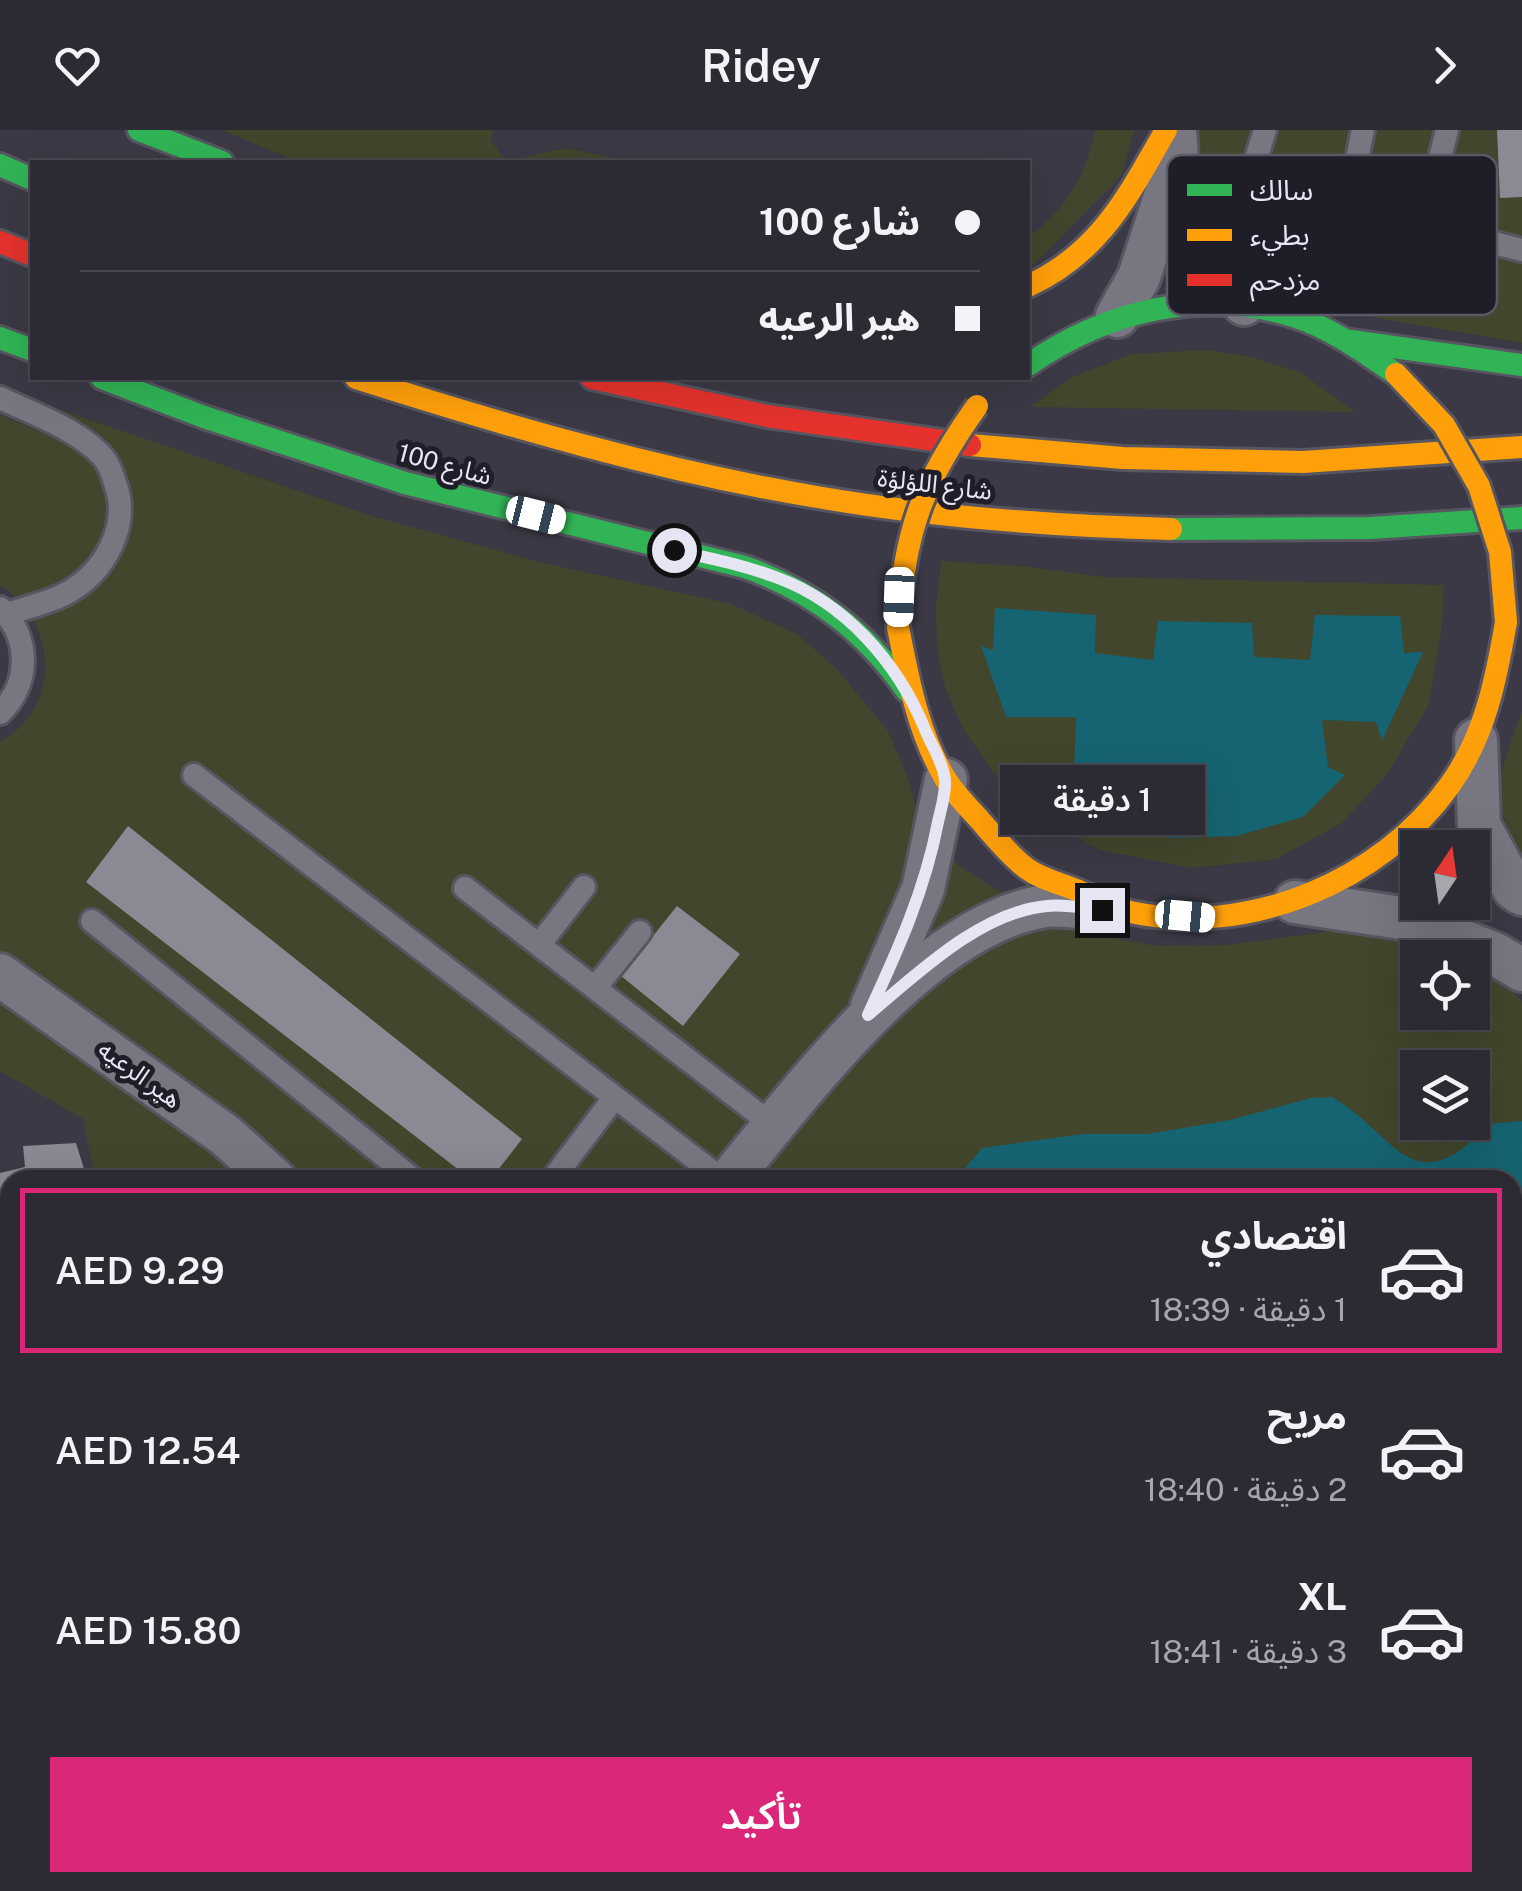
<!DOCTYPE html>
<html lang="ar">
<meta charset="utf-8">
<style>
body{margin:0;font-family:"Public Sans","Noto Sans Arabic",sans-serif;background:#34333c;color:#f1f3f6;direction:rtl;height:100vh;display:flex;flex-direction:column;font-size:38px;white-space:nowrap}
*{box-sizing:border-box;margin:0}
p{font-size:32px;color:#a6a7ac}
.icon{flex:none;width:55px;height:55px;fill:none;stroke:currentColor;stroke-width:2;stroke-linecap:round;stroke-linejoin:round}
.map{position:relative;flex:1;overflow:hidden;direction:ltr}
.drawer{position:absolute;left:0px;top:1040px;width:1522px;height:722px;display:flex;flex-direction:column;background:#2c2b34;border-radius:30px 30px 0 0;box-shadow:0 10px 40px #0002,0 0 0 2px #48474f;direction:rtl}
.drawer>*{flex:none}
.hud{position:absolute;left:30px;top:30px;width:1000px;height:220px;border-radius:0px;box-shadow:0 10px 40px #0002,0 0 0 2px #48474f;direction:rtl;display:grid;align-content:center;height:220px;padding:0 50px;background:#2c2b34}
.needle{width:65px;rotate:13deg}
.buttons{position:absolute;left:1400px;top:700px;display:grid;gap:20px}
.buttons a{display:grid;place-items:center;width:90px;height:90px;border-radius:0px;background:#2c2b34;box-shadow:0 10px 40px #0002,0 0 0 2px #48474f;font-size:50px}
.end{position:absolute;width:45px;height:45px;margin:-22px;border:12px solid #e6e5f3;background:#111;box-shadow:0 0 0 5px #111}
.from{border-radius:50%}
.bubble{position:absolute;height:70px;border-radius:0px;background:#2c2b34;box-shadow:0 10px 40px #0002,0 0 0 2px #48474f;font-size:32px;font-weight:600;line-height:70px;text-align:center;direction:rtl}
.car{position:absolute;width:30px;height:60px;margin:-30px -15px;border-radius:12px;box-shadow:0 0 8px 2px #0007;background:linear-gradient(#fff 24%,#345 0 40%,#fff 0 76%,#345 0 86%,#fff 0)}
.hud b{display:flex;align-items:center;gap:35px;height:95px;font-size:38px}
.hud b+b{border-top:2px solid #48474f}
.hud i{width:25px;height:25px;background:#f1f3f6}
ul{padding:18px 0 0;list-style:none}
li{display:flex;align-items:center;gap:30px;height:165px;margin:0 20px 15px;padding:0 30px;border:5px solid transparent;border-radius:0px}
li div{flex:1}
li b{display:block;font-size:38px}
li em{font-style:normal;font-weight:600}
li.current{border-color:#db2777}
li>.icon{width:90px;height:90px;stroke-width:1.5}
.cta{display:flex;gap:20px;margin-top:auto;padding:20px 50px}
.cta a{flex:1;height:115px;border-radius:0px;background:#db2777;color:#fff;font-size:40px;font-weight:600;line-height:115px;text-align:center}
header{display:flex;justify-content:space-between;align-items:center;height:130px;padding:0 50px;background:#2c2b34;font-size:45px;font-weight:600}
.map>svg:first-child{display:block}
</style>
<header><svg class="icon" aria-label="forward" viewBox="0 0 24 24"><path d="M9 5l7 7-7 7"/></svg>Ridey<svg class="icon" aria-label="heart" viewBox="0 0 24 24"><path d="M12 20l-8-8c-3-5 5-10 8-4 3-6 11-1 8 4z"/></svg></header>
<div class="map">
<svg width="1522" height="1761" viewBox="0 0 1522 1761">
<rect width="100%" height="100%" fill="#3a3945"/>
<g fill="#41462c" fill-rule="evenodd">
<path d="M221,0H493L491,11L506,31L566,18L631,32H299Z"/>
<path d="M1095,0H1134L1122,45L1028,140V101L1036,102C1070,70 1086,46 1095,0Z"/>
<path d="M1193,0H1522V213L1376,188L1302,159L1261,147L1236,131L1207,95Z"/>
<path d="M1205,220L1247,226L1299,242L1356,282L1030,277L1072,247L1131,224Z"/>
<path d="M58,279L372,386L539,432L731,474L797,504L838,540L888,601L908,648L918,686L959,736L1061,799L1156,816L1225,815L1333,801L1379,802L1459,827L1418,828V882H1472L1473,835L1499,849L1522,871V1761H767L761,1753L1512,1752V1050H95L83,989L0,941V611C62,579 58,490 0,455V285L43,303ZM1418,938H1472V992H1418Z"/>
<path d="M941,431L1022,436L1104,447L1444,455L1442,496L1429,574L1387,644L1342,693L1276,729L1191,738L1100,720L1013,672L962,597L945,557L937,520L936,476Z"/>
<path d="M1522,582V725C1486,670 1500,639 1522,582Z"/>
<path d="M10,1547V1752L264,1753L256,1761H0V1556Z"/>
</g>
<g fill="#166472">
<path d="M995,478L1096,485L1095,523L1153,530L1158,491L1252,493L1254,527L1310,530L1315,485L1400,486L1404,523L1423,522L1382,611L1376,592L1322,590L1328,637L1345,645L1303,687L1236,706L1170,708L1107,687L1057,652L1074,644L1076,587H1006L981,516L993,520Z"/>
<path d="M1332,967C1396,1003 1411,1078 1489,994L1522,991V1174H1513L1512,1050H962L965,1038L982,1018L1082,1004H1148L1230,990L1311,968Z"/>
</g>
<g fill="#8a8a94">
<path d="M1497,0H1522V67L1500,68Z"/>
<path d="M128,696L522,1009L490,1050H472L86,752Z"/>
<path d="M677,776L740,824L683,896L621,846Z"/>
<path d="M76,1013L85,1042L39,1050H10V1150L0,1151V1043L25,1037L23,1016Z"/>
<path d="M10,1180V1208L7,1209L10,1220V1285L0,1287V1183Z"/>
<path d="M7,1323H10V1409L0,1407V1342Z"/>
<path d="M285,1752H328L327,1761H284Z"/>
</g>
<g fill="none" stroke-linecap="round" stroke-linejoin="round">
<defs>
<g id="lane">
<path d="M1265,0C1261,15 1251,38 1253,54C1260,95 1326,108 1345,69C1355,49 1358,21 1363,0"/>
<path d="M1447,0L1423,95L1522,120"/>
<path d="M0,268C32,283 69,296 96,320C107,329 111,340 115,353C131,395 105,443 65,464C48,473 25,478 6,484"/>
<path d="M0,478C31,508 30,554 0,583"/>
<path d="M194,645L723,1050"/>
<path d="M465,758L774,996"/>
<path d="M92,791L414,1050"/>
<path d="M539,815L584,757"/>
<path d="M595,858L640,802"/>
<path d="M552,1050L614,968"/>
</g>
<g id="street">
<path d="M1175,0L1177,30L1198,104L1244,174"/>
<path d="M1117,186L1139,147L1177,30"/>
<path d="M1476,610L1479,695L1514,759L1522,764"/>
<path d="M1295,772L1408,789L1495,824L1522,840"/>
<path d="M0,845L225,1005L275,1050"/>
<path d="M872,876L923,759L946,650"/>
<path d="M729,1050C803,961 923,795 1045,776C1061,774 1082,778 1099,779"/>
<path d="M1512,1300L1522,1365"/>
<path d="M1512,1511L1522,1492"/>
<path d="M858,1752L862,1761"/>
</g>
<g id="fast">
<path d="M139,0L222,32"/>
<path d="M0,35L32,49"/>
<path d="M0,208L32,220"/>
<path d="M1351,211L1522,235"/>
<path d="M1028,235C1107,180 1203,157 1296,187C1333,199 1365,223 1396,244"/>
<path d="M102,248L204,287L405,353L745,437C814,462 865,501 907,561"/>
<path d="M1171,399L1370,398L1522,388"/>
</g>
<g id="slow">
<path d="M1028,156C1100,123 1128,66 1166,0"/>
<path d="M356,248C507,296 661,341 817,367C934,387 1054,396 1171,399"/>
<path d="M970,315L1123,328L1303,332L1522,317"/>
<path d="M898,497C908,548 918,603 945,648C954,663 967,676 979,689C993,705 1008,724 1026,738C1042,750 1063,754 1081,762C1097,768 1113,778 1130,782C1248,807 1381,752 1450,655C1485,606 1496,550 1506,492"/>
</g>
<g id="jam">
<path d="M0,112L32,125"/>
<path d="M592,248L767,286L970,315"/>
</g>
</defs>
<use href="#lane" stroke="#565560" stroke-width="28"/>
<use href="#street" stroke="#565560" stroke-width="48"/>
<use href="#fast" stroke="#565560" stroke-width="28"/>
<use href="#slow" stroke="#565560" stroke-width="28"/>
<use href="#jam" stroke="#565560" stroke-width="28"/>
<use href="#lane" stroke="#777681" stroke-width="22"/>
<use href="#street" stroke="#777681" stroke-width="42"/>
<use href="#fast" stroke="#30b455" stroke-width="22"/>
<use href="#slow" stroke="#ff9f0a" stroke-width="22"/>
<use href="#jam" stroke="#e5322d" stroke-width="22"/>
<defs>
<g id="slow-bridge">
<path d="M1396,244L1444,295L1479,356L1500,422L1506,492"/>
<path d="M898,497C904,402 922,353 977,276"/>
</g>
</defs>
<use href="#slow-bridge" stroke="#565560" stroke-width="28" stroke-linecap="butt"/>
<use href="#slow-bridge" stroke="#ff9f0a" stroke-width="22"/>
</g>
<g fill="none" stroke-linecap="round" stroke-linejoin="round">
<path stroke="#e6e5f3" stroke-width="12" d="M674,420C709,428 744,435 778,448C845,473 897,532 924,597C930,613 946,637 945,654C945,666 941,679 938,692C925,761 897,822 868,885C916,845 980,782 1047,776C1064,774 1084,778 1102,780"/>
</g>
<g text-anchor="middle" stroke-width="10" stroke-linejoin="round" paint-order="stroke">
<g font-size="25" fill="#e6e5f3" stroke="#1e1d28">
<text transform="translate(445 334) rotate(15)" y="9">شارع 100</text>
<text transform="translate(935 354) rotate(7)" y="9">شارع اللؤلؤة</text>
<text transform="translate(140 944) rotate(36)" y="9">هير الرعيه</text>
</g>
</g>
<rect x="1167" y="25" width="330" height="160" rx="15" fill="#1e1d28" stroke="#5a5965" stroke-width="2.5"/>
<rect x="1187" y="54" width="45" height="12" fill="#30b455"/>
<rect x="1187" y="99" width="45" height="12" fill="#ff9f0a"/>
<rect x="1187" y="144" width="45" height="12" fill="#e5322d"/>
<g font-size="28" fill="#e6e5f3">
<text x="1250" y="70">سالك</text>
<text x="1250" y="115">بطيء</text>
<text x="1250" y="160">مزدحم</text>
</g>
</svg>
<div class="buttons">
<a><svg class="needle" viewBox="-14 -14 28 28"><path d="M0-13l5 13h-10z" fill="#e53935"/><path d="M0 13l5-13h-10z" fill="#a6a7ac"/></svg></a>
<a><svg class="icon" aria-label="locate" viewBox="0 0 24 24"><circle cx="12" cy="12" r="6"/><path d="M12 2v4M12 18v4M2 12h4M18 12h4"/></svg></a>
<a><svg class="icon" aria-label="layers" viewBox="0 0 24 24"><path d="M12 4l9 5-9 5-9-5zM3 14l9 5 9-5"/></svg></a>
</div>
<i class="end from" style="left:674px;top:420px"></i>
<i class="end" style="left:1102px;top:780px"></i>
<div class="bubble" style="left:1000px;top:635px;width:205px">1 دقيقة</div>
<i class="car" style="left:536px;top:385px;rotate:104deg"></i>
<i class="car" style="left:899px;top:467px;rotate:182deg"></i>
<i class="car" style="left:1185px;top:786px;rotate:95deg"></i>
<div class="hud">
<b><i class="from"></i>شارع 100</b>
<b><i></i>هير الرعيه</b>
</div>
<section class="drawer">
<ul>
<li class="current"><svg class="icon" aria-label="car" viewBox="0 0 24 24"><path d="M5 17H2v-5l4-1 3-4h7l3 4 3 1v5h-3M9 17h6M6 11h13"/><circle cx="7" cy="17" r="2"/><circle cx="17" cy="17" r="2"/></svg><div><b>اقتصادي</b><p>1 دقيقة · 18:39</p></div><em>AED 9.29</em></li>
<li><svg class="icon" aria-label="car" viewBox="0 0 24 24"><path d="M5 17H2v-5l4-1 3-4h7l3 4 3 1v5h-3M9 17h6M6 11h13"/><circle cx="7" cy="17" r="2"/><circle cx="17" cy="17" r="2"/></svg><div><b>مريح</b><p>2 دقيقة · 18:40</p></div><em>AED 12.54</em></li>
<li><svg class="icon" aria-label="car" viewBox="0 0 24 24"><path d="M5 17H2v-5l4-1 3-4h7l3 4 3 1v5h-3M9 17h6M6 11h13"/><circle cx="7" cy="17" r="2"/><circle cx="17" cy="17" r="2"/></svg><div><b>XL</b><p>3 دقيقة · 18:41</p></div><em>AED 15.80</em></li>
</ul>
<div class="cta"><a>تأكيد</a></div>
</section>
</div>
